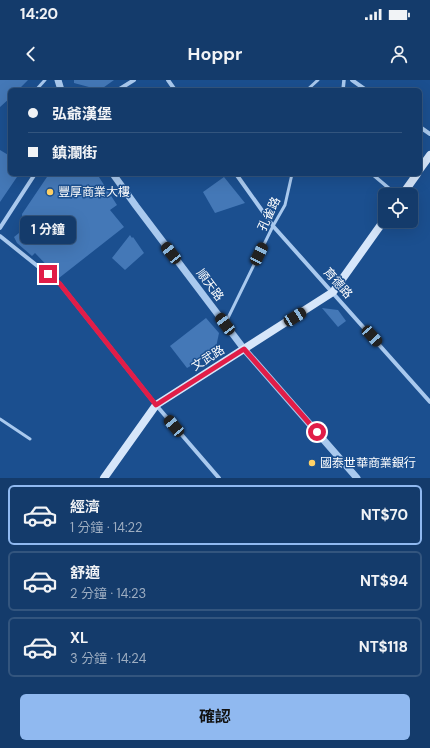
<!DOCTYPE html>
<html lang="zh-TW">
<meta charset="utf-8">
<style>
body{margin:0;font-family:"DM Sans","Noto Sans TC",sans-serif;background:#1d4271;color:#f1f3f6;height:100vh;display:flex;flex-direction:column;font-size:15px;white-space:nowrap}
*{box-sizing:border-box;margin:0}
p{font-size:13px;color:#9dadc1}
.icon{flex:none;width:22px;height:22px;fill:none;stroke:currentColor;stroke-width:2;stroke-linecap:round;stroke-linejoin:round}
.map{position:relative;height:398px;overflow:hidden}
.drawer{display:flex;flex-direction:column;background:#143b6b;flex:1}
.drawer>*{flex:none}
.top-card{position:absolute;left:8px;top:8px;width:414px;height:88px;border-radius:6px;box-shadow:0 4px 16px #0002,0 0 0 1px #33557e;display:grid;align-content:center;height:88px;padding:0 20px;background:#143b6b}
.fabs{position:absolute;left:378px;top:108px;display:grid;gap:8px}
.fabs a{display:grid;place-items:center;width:40px;height:40px;border-radius:6px;background:#143b6b;box-shadow:0 4px 16px #0002,0 0 0 1px #33557e;font-size:20px}
.end{position:absolute;width:18px;height:18px;margin:-9px;border:5px solid #e11d48;background:#fff;box-shadow:0 0 0 2px #fff}
.from{border-radius:50%}
.bubble{position:absolute;height:28px;border-radius:6px;background:#143b6b;box-shadow:0 4px 16px #0002,0 0 0 1px #33557e;font-size:13px;font-weight:700;line-height:28px;text-align:center}
.car{position:absolute;width:12px;height:24px;margin:-12px -6px;border-radius:5px;box-shadow:0 0 3px 1px #0007;background:linear-gradient(#222 24%,#8ab4d8 0 40%,#222 0 76%,#8ab4d8 0 86%,#222 0)}
.top-card b{display:flex;align-items:center;gap:14px;height:38px;font-size:15px}
.top-card b+b{border-top:1px solid #33557e}
.top-card i{width:10px;height:10px;background:#f1f3f6}
ul{padding:7px 0 0;list-style:none}
li{display:flex;align-items:center;gap:12px;height:60px;margin:0 8px 6px;padding:0 12px;border:2px solid #33557e;border-radius:6px}
li div{flex:1}
li b{display:block;font-size:15px}
li em{font-style:normal;font-weight:700}
li.current{border-color:#90b9f0}
li>.icon{width:36px;height:36px;stroke-width:1.5}
.action{display:flex;gap:8px;margin-top:auto;padding:8px 20px}
.action a{flex:1;height:46px;border-radius:6px;background:#90b9f0;color:#111;font-size:16px;font-weight:700;line-height:46px;text-align:center}
.status{display:flex;justify-content:space-between;align-items:center;height:28px;padding:0 20px;background:#143b6b;direction:ltr}
.status svg{height:11px;fill:currentColor}
header{display:flex;justify-content:space-between;align-items:center;height:52px;padding:0 20px;background:#143b6b;font-size:18px;font-weight:700}
.map>svg:first-child{display:block}
</style>
<div class="status"><b>14:20</b><svg viewBox="0 0 49 12"><path d="M0 12V9h3v3zM5 12V6h3v6zM10 12V3h3v9zM15 12V0h3v12zM26 1h20v11H26zM47 4h2v5h-2z"/></svg></div>
<header><svg class="icon" aria-label="back" viewBox="0 0 24 24"><path d="M15 5l-7 7 7 7"/></svg>Hoppr<svg class="icon" aria-label="person" viewBox="0 0 24 24"><circle cx="12" cy="8" r="4"/><path d="M4 21q1-7 8-7t8 7"/></svg></header>
<div class="map">
<svg width="430" height="398" viewBox="0 0 430 398">
<rect width="100%" height="100%" fill="#1b4f8f"/>
<g fill="#4478b7">
<path d="M0,0H28L18,10H10V18L0,27Z"/>
<path d="M74,0H114L100,10L74,3Z"/>
<path d="M0,70L10,76V94H19L0,122Z"/>
<path d="M49,94H97L117,125L110,130L124,147L59,198L35,173L32,176L17,163L14,157L24,149L22,134Z"/>
<path d="M224,97L245,123L215,133L203,112Z"/>
<path d="M130,155L132,158L133,157L144,173L125,190L112,178Z"/>
<path d="M322,228L338,230L346,241L338,247Z"/>
<path d="M206,238L219,253L215,272L187,288L170,266Z"/>
</g>
<g fill="none" stroke-linecap="round" stroke-linejoin="round">
<g stroke="#a9c9ee" stroke-width="3">
<path d="M36,10L45,0"/>
<path d="M307,10L318,0"/>
<path d="M225,244L273,146L285,125L292,94"/>
<path d="M0,339L30,359"/>
</g>
<g stroke="#a9c9ee" stroke-width="3.5">
<path d="M343,10L344,0"/>
<path d="M372,94L397,115"/>
</g>
<g stroke="#a9c9ee" stroke-width="4">
<path d="M168,0L175,10"/>
<path d="M352,0L366,10"/>
<path d="M118,10L134,0"/>
<path d="M420,47L430,54"/>
<path d="M236,94L273,146L430,322"/>
<path d="M0,148L35,94"/>
<path d="M0,156L60,204L156,325L219,398"/>
</g>
<g stroke="#a9c9ee" stroke-width="7">
<path d="M58,0L61,10"/>
<path d="M113,94L136,126L244,269L357,398"/>
</g>
<g stroke="#d6e6fa" stroke-width="8">
<path d="M420,89L430,75"/>
<path d="M402,115L417,94"/>
<path d="M104,398L156,325L333,212L385,139"/>
</g>
</g>
<g fill="none" stroke-linecap="round" stroke-linejoin="round">
<path stroke="#e11d48" stroke-width="5" d="M48,194L60,204L156,325L244,269L317,352"/>
</g>
<g fill="#ffd166" stroke="#1b4f8f" stroke-width="1.5">
<circle cx="50" cy="112" r="4"/>
<circle cx="312" cy="383" r="4"/>
</g>
<g text-anchor="middle" stroke-width="3" stroke-linejoin="round" paint-order="stroke">
<g font-size="12" fill="#fff" stroke="#1b4f8f" text-anchor="start">
<text x="58" y="116">豐厚商業大樓</text>
<text x="320" y="387">國泰世華商業銀行</text>
</g>
<g font-size="12" fill="#fff" stroke="#1b4f8f">
<text transform="translate(269 134) rotate(-65)" y="4">孔雀路</text>
<text transform="translate(338 203) rotate(48)" y="4">育德路</text>
<text transform="translate(210 205) rotate(53)" y="4">順天路</text>
<text transform="translate(208 278) rotate(-32)" y="4">文武路</text>
</g>
</g>
</svg>
<div class="fabs">
<a><svg class="icon" aria-label="locate" viewBox="0 0 24 24"><circle cx="12" cy="12" r="6"/><path d="M12 2v4M12 18v4M2 12h4M18 12h4"/></svg></a>
</div>
<i class="end from" style="left:317px;top:352px"></i>
<i class="end" style="left:48px;top:194px"></i>
<div class="bubble" style="left:20px;top:136px;width:56px">1 分鐘</div>
<i class="car" style="left:171px;top:173px;rotate:322deg"></i>
<i class="car" style="left:259px;top:174px;rotate:26deg"></i>
<i class="car" style="left:295px;top:237px;rotate:58deg"></i>
<i class="car" style="left:225px;top:244px;rotate:323deg"></i>
<i class="car" style="left:372px;top:256px;rotate:138deg"></i>
<i class="car" style="left:174px;top:346px;rotate:320deg"></i>
<div class="top-card">
<b><i class="from"></i>弘爺漢堡</b>
<b><i></i>鎮瀾街</b>
</div>
</div>
<section class="drawer">
<ul>
<li class="current"><svg class="icon" aria-label="car" viewBox="0 0 24 24"><path d="M5 17H2v-5l4-1 3-4h7l3 4 3 1v5h-3M9 17h6M6 11h13"/><circle cx="7" cy="17" r="2"/><circle cx="17" cy="17" r="2"/></svg><div><b>經濟</b><p>1 分鐘 · 14:22</p></div><em>NT$70</em></li>
<li><svg class="icon" aria-label="car" viewBox="0 0 24 24"><path d="M5 17H2v-5l4-1 3-4h7l3 4 3 1v5h-3M9 17h6M6 11h13"/><circle cx="7" cy="17" r="2"/><circle cx="17" cy="17" r="2"/></svg><div><b>舒適</b><p>2 分鐘 · 14:23</p></div><em>NT$94</em></li>
<li><svg class="icon" aria-label="car" viewBox="0 0 24 24"><path d="M5 17H2v-5l4-1 3-4h7l3 4 3 1v5h-3M9 17h6M6 11h13"/><circle cx="7" cy="17" r="2"/><circle cx="17" cy="17" r="2"/></svg><div><b>XL</b><p>3 分鐘 · 14:24</p></div><em>NT$118</em></li>
</ul>
<div class="action"><a>確認</a></div>
</section>
